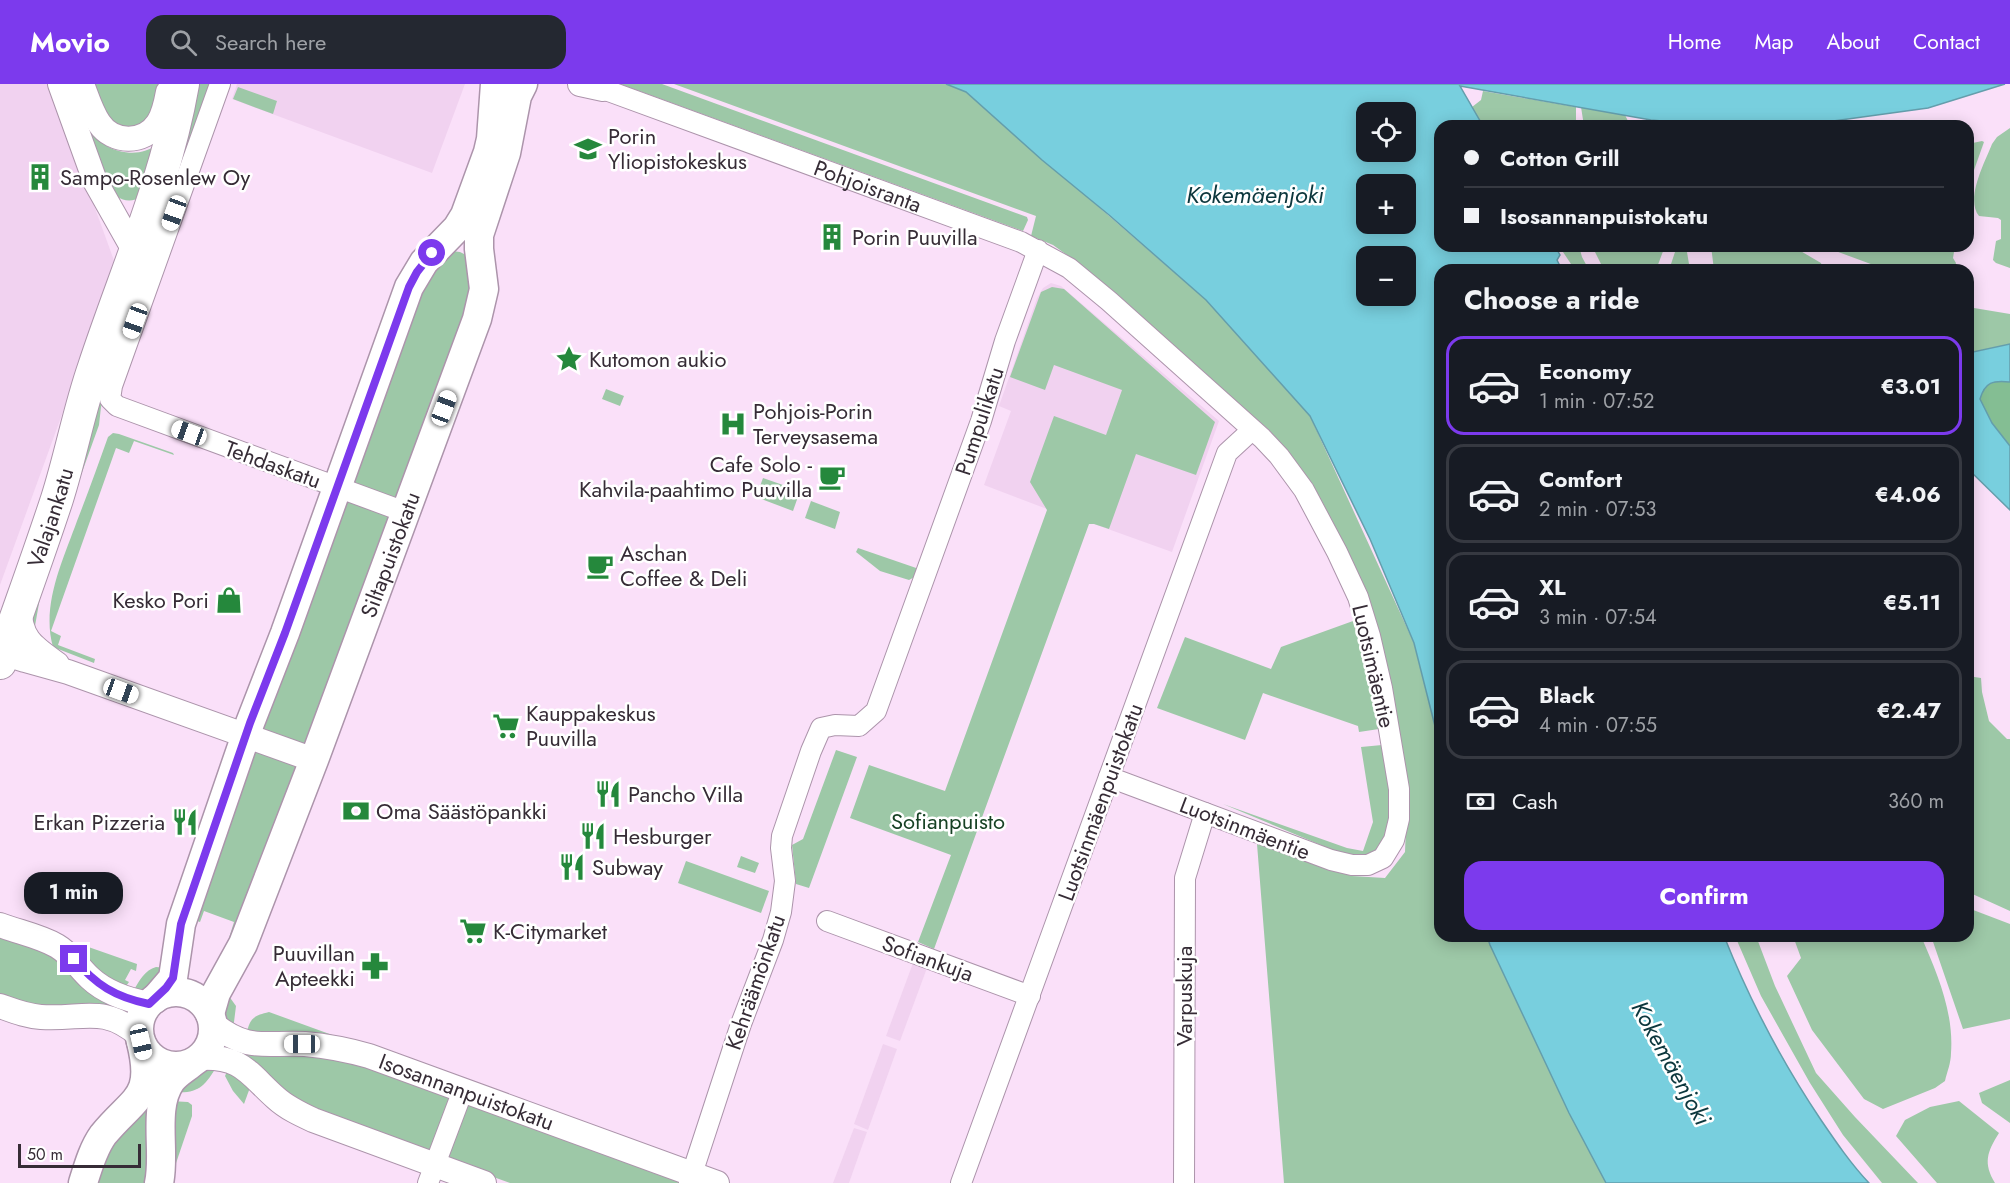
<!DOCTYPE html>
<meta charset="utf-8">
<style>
body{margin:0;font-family:Jost,sans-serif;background:#242831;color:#f1f3f6;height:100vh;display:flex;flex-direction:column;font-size:22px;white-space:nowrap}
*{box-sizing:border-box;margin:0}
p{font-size:20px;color:#9ea1a6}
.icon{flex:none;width:33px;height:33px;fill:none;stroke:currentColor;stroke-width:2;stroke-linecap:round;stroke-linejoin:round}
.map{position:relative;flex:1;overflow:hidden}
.sheet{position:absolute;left:1434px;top:180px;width:540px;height:678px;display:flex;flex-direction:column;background:#171b24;border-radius:18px;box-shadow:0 3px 15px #0003}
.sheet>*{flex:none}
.top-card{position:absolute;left:1434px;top:36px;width:540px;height:132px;border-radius:18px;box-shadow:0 3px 15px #0003;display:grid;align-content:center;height:132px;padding:0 30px;background:#171b24}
.controls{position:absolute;left:1356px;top:18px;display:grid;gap:12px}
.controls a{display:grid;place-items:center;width:60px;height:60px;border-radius:12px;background:#171b24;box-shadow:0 3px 15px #0003;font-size:30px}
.scale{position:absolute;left:18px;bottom:15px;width:123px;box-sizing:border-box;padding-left:6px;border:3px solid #362c36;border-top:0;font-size:16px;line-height:21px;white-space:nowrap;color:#362c36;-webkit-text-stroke:4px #fff;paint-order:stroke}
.end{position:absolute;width:27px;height:27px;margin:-14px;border:8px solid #7c3aed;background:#fff;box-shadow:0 0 0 3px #fff}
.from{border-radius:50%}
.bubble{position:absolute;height:42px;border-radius:18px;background:#171b24;box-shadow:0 3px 15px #0003;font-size:20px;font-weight:700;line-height:42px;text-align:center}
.car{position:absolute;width:18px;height:36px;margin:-18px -9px;border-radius:8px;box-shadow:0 0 4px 2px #0007;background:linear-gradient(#fff 24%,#345 0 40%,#fff 0 76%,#345 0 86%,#fff 0)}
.top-card b{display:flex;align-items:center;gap:21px;height:57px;font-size:22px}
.top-card b+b{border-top:2px solid #363941}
.top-card i{width:15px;height:15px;background:#f1f3f6}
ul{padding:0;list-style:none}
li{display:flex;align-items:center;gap:18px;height:99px;margin:0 12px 9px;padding:0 18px;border:3px solid #363941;border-radius:18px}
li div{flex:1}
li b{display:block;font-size:22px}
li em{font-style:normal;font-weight:700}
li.current{border-color:#7c3aed}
li>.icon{width:54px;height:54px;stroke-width:1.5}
h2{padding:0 30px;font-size:27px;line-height:72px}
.pay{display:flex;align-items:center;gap:15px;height:66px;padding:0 30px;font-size:22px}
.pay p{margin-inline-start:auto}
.button{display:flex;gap:12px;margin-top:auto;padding:12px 30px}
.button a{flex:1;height:69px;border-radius:18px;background:#7c3aed;color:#fff;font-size:24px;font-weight:700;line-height:69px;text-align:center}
header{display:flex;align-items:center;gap:36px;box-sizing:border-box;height:84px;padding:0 30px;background:#7c3aed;color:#fff}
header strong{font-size:28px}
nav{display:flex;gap:33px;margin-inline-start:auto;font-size:21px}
.search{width:420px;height:54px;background:#242831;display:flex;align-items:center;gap:15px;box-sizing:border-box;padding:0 21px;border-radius:18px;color:#9ea1a6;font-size:22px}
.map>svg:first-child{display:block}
</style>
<header>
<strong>Movio</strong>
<div class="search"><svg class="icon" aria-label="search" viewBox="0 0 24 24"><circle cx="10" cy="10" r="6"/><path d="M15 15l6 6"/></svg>Search here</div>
<nav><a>Home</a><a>Map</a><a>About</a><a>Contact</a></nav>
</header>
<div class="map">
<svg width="2010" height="1099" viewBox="0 0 2010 1099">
<rect width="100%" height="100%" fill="#fae0f9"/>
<g fill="#f1d2f0">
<path d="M0,0H50L116,182L0,501Z"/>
<path d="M237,0H465L432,89L232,15Z"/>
<path d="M1051,199L1061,202L1219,337L1172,468L1094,440H1089L1047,425L984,401L1011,327L999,322L1037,214L1043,204Z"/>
<path d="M913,879L927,884L900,957L886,952Z"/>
<path d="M883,960L897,965L868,1046L854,1040Z"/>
<path d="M854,1044L867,1048L849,1099H833Z"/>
</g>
<g fill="#9dc8a7">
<path d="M73,0C83,26 88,59 119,67C135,71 146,68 159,60L142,112C128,122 116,114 107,103Z"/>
<path d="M88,0H167L164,18L138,46L114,44Z"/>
<path d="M196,0H215L107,291L101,323L99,341L43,497L33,553V532L36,509L104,286L171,105L186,52Z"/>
<path d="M620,0H662L1027,133L1028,136L1023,147Z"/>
<path d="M674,0H946L966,8L1206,216L1310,332L1414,559L1440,662V852H1487L1490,861L1608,1099H1284L1257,760L1352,792L1385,794L1405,768L1407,716L1372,530L1312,399L1269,346L1078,179L1053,161L1031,152L1036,132Z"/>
<path d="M238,3L277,17L273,30L233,15Z"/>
<path d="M1483,7L1576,23V42H1483L1472,23L1481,16Z"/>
<path d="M1581,23L1625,31L1628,37L1635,42H1584Z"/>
<path d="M2010,44V184L1996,179L1993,176L1996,157L2001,155V136L1998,134L1979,132C1965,115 1985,78 1992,60L1997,53Z"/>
<path d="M1982,57L1984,58L1968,103V60Z"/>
<path d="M1559,162H1579L1582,173L1589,186H1575Z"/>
<path d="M1592,162H1665L1656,186H1604Z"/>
<path d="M1677,162H1686L1690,186H1669Z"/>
<path d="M1711,162H1792L1821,179L1823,186H1714Z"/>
<path d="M1822,162H1955L1953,174L1956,179L1954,186H1887Z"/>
<path d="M452,167L460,168L468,172L478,202L236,857L229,854L234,838L204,827L200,838L192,835L419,198Z"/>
<path d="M1052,203L1064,205L1215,338L1196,391L1136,370L1109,445L1094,440H1089L934,865L918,858L951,771L850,734L869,681L945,707L1047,426L1030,398L1054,332L1106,351L1122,306L1054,281L1045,306L1010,293L1041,208Z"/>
<path d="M1968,223L2010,230V260L1968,269Z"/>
<path d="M606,305L624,312L620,322L602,315Z"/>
<path d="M113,349L119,350L173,369L174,371L134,357L129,369L116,364L51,547L61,552L58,561L95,575L94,579L53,563C41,521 63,476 77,437C88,409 98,381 108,353Z"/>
<path d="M763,394L800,407L793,427L756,413Z"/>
<path d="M811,417L840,428L835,445L805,434Z"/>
<path d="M858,464L922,486L920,490L909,496L880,487L856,468Z"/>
<path d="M1353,537L1375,615L1379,645L1359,648L1358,642L1263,609L1245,656L1157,624L1185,553L1271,585L1281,563Z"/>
<path d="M1968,592L1981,594L1982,608L1989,637L2007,655H2010V827L1968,808Z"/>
<path d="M1382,661L1389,708L1391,736L1386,754L1375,769L1367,771L1354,772L1335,767L1223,720L1347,764L1363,767L1373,738L1361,663Z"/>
<path d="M836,666L857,673L809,804L796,800L792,761L803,755Z"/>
<path d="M741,772L759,779L755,789L737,783Z"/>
<path d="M686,777L769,807L761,829L678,799Z"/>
<path d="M1968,824L2010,840V935L1963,945L1931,852H1968Z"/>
<path d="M0,849L45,865L115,919L112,926L50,927L0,914Z"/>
<path d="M1735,852H1756L1775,902L1816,989L1855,1033L1918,1099H1882L1843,1051L1810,999L1761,912Z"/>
<path d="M1793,852H1921C1937,889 1954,928 1951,969C1951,979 1947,988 1945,997L1935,1004L1883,1025L1864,1015L1812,946L1787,892L1801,874Z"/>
<path d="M77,859L137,880L136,887L131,885L125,896L129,898L124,905L115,902L76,864Z"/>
<path d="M156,883L167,884C156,899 154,906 134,906C139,897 145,886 156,883Z"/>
<path d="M226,908L236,922L233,946L221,930Z"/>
<path d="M269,928L346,956L246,951C250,935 252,932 269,928Z"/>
<path d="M238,966L344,973L689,1099H510L315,1028L236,971Z"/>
<path d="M217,982C205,1002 198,1010 174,1008L201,985Z"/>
<path d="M228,985L252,998L244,1020L233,1007L225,992Z"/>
<path d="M2010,996V1039L1982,1019L1979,1009Z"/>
<path d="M149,1009L150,1099H96C108,1065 128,1038 149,1009Z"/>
<path d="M170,1017L188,1018L192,1021V1032L173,1088Z"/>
<path d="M1959,1017L1999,1049C1987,1068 1983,1079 1995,1099H1937L1896,1052L1905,1036L1930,1023Z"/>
</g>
<path fill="#84be93" d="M1994,297L2010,298V362L1992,339L1980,315L1983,304Z"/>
<g fill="#78cfde" stroke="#649eac" stroke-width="1.5" fill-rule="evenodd">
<path d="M946,0H2005L1928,24L1826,38L1717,42L1651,36L1460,2L1483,42H1440V162H1555L1560,171L1557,176L1562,186H1440V662L1414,559L1370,455L1310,332L1206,216L1109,131L1042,76L966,8ZM1366,28H1406V68H1366ZM1366,100H1406V140H1366ZM1366,172H1406V212H1366Z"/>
<path d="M2010,260V298C1993,296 1985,298 1980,315L1992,339L2010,362V426L1968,385V269Z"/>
<path d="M1487,852H1724C1750,917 1782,978 1821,1036C1836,1058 1851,1080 1869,1099H1606L1569,1029L1490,861Z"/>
</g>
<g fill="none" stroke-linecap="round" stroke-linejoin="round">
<defs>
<g id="minor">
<path d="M220,0L112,302L110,315L117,322L405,428"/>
<path id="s1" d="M603,5L1021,158L1069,184L1109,217L1262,354L1279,372L1304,406L1337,468L1358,513L1370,552L1382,604L1399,705V735L1394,756L1383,774L1368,781H1352L1331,776L1109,693"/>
<path d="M827,837L1030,912"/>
<path d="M428,1099L463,1006"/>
<path d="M689,1099L741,940L773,856L781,828L785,797L781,764L782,752L811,667L821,644L835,641L859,642L876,627L981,337L1005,257L1038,166"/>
<path d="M961,1099L1227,369L1252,346"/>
<path d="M1184,1099L1185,794L1205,729"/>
</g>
<g id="tertiary">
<path d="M60,0L95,97L135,168"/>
<path d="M82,0C87,13 91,27 99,39C113,60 144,60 158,39C164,30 166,19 168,8"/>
<path d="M580,0L603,5"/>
<path d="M19,524C21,556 32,562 57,580"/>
<path d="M0,564L3,569L25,576L68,588L314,676"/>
<path d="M0,841C18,848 40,852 57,862C71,870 79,884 90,894C106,909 128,916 149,920"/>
<path d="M0,922C14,927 26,932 41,933C83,936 102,920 139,951"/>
<path id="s2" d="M213,940C248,968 265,958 305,960C328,962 348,966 369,972L717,1099"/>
<path d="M200,974C242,972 248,989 276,1014C287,1024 300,1030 313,1036L484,1099"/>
</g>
<g id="secondary">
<circle cx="176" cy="945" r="37"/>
<path d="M155,915L173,894L181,840L250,639L285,549L409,203L424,178L457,144L465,131L488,68L491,55L495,0"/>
<path id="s3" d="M210,930L216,909L243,860L314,676L477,235L484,205L479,165V151L506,69L517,12L523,0"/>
<path d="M83,1099C88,1083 93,1065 103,1051C134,1013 155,1015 141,958"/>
<path d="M159,1099C166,1068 152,1024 171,997C176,990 185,985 192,979"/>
</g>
<g id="primary">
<path id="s4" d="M0,579C19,524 39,470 57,415C71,371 79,326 94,283C125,189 166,98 183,0"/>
</g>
</defs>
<use href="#minor" stroke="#ac94ab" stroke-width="22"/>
<use href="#tertiary" stroke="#ac94ab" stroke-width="26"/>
<use href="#secondary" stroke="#ac94ab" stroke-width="31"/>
<use href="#primary" stroke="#ac94ab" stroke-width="34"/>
<use href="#minor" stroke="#fff" stroke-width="20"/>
<use href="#tertiary" stroke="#fff" stroke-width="24"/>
<use href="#secondary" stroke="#fff" stroke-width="28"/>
<use href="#primary" stroke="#fff" stroke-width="32"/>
</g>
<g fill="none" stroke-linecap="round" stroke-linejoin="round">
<path stroke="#7c3aed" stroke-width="8" d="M74,875C96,901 115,913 149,920L166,904L173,894L181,840L250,639L285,549L409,203L417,188L432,169"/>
</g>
<defs>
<symbol id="university-bare" viewBox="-9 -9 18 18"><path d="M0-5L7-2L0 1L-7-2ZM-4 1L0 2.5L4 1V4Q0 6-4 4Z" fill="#25883c" stroke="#fff" stroke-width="2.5" paint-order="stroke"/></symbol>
<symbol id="building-bare" viewBox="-9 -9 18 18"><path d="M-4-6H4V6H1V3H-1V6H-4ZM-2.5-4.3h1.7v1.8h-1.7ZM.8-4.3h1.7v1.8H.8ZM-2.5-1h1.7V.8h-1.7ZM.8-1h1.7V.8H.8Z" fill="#25883c" stroke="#fff" stroke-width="2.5" paint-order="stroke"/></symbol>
<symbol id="sight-bare" viewBox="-9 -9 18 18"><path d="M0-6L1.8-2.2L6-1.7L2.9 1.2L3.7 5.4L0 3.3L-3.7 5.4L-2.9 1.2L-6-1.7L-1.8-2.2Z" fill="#25883c" stroke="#fff" stroke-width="2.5" paint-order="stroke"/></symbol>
<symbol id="hospital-bare" viewBox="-9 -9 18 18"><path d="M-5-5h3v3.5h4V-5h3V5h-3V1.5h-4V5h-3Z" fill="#25883c" stroke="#fff" stroke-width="2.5" paint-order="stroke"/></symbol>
<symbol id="cafe-bare" viewBox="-9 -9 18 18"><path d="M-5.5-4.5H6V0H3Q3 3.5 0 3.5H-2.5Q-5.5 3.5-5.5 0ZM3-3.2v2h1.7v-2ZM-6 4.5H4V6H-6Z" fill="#25883c" stroke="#fff" stroke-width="2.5" paint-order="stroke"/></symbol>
<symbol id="shop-bare" viewBox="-9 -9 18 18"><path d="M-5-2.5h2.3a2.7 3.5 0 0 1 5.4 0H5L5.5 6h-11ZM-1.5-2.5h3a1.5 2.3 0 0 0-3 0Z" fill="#25883c" stroke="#fff" stroke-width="2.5" paint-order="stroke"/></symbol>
<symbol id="supermarket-bare" viewBox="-9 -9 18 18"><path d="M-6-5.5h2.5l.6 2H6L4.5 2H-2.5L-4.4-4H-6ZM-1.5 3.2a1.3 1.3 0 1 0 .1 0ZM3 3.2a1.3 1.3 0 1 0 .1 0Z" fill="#25883c" stroke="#fff" stroke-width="2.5" paint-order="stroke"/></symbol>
<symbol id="restaurant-bare" viewBox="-9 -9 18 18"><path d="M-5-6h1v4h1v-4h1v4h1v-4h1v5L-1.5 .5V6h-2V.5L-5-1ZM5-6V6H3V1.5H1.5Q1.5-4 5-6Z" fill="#25883c" stroke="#fff" stroke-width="2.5" paint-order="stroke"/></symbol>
<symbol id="bank-bare" viewBox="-9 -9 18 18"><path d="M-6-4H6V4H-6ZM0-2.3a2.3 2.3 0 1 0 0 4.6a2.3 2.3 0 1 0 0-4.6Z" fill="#25883c" stroke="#fff" stroke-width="2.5" paint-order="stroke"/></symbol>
<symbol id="pharmacy-bare" viewBox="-9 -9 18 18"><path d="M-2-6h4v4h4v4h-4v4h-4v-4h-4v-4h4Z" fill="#25883c" stroke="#fff" stroke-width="2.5" paint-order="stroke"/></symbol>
</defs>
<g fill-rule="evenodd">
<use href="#university-bare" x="569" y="46" width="38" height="38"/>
<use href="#building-bare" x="21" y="74" width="38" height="38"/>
<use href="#building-bare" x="813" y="134" width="38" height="38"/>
<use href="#sight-bare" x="550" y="256" width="38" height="38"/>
<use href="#hospital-bare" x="714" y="321" width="38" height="38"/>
<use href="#cafe-bare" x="813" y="374" width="38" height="38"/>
<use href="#cafe-bare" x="581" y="463" width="38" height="38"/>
<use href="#shop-bare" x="210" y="497" width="38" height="38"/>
<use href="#supermarket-bare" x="487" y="623" width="38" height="38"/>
<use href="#restaurant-bare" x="589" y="691" width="38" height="38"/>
<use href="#bank-bare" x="337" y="708" width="38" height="38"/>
<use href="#restaurant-bare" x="166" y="719" width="38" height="38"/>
<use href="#restaurant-bare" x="574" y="733" width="38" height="38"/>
<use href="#restaurant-bare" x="553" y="764" width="38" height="38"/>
<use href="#supermarket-bare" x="454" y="828" width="38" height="38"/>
<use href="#pharmacy-bare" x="356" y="863" width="38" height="38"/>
</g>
<g text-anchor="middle" stroke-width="5" stroke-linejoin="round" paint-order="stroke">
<g font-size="22" fill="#362c36" stroke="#fff" text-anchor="start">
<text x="608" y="60">Porin<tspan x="608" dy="25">Yliopistokeskus</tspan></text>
<text x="60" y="101">Sampo-Rosenlew Oy</text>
<text x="852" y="161">Porin Puuvilla</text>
<text x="589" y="283">Kutomon aukio</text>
<text x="753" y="335">Pohjois-Porin<tspan x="753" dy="25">Terveysasema</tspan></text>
<text x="812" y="388" text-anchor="end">Cafe Solo -<tspan x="812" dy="25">Kahvila-paahtimo Puuvilla</tspan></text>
<text x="620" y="477">Aschan<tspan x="620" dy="25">Coffee &amp; Deli</tspan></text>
<text x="209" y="524" text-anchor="end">Kesko Pori</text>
<text x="526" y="637">Kauppakeskus<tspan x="526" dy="25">Puuvilla</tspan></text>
<text x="628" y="718">Pancho Villa</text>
<text x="376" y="735">Oma Säästöpankki</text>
<text x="165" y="746" text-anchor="end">Erkan Pizzeria</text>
<text x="613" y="760">Hesburger</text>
<text x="592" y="791">Subway</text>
<text x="493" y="855">K-Citymarket</text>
<text x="355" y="877" text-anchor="end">Puuvillan<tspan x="355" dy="25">Apteekki</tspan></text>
</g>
<g font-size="22" fill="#362c36" stroke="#fff">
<text dy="8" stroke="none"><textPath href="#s1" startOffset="282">Pohjoisranta</textPath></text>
<text transform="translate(979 337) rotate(-72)" y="8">Pumpulikatu</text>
<text transform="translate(273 380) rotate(20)" y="8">Tehdaskatu</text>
<text dy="8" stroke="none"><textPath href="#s4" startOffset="154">Valajankatu</textPath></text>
<text dy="8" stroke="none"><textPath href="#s3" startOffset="494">Siltapuistokatu</textPath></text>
<text transform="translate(1374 582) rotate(77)" y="8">Luotsimäentie</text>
<text transform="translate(1100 718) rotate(-70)" y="8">Luotsinmäenpuistokatu</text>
<text transform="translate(1245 744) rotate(21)" y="8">Luotsinmäentie</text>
<text transform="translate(928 874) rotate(20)" y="8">Sofiankuja</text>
<text transform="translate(755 898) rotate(-71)" y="8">Kehräämönkatu</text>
<text transform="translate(1184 912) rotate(-90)" y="8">Varpuskuja</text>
<text dy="8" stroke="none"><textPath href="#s2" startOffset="266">Isosannanpuistokatu</textPath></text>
</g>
<g font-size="22" fill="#164124" stroke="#fff">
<text x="948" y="745">Sofianpuisto</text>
</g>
<g font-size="24" font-style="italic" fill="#0c373d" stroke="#fff">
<text x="1255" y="119">Kokemäenjoki</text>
<text transform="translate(1671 979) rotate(61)" y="8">Kokemäenjoki</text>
</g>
</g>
</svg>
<div class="controls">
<a><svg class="icon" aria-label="locate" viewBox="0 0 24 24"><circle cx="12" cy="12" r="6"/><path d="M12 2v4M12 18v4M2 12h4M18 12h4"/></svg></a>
<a>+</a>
<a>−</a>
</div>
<div class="scale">50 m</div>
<i class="end from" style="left:432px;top:169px"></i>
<i class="end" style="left:74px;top:875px"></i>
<div class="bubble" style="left:24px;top:788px;width:99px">1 min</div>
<i class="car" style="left:174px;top:129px;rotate:200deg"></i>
<i class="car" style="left:135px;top:237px;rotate:200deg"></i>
<i class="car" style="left:444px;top:324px;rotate:21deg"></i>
<i class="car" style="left:189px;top:349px;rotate:290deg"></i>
<i class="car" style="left:121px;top:607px;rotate:110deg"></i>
<i class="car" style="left:141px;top:958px;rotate:167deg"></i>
<i class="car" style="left:302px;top:960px;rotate:270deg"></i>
<div class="top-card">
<b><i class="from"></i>Cotton Grill</b>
<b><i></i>Isosannanpuistokatu</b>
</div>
<section class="sheet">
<h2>Choose a ride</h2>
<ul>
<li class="current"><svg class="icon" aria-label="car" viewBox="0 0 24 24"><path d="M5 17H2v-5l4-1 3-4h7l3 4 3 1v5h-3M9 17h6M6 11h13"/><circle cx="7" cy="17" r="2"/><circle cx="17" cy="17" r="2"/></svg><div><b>Economy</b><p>1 min · 07:52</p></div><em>€3.01</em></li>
<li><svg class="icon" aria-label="car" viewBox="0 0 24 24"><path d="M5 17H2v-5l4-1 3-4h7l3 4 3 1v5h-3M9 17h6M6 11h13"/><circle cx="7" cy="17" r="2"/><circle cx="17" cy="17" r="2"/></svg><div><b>Comfort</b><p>2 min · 07:53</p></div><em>€4.06</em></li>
<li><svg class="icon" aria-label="car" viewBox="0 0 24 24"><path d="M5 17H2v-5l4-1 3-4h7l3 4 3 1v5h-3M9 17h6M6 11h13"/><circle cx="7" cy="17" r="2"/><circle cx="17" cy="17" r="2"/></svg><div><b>XL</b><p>3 min · 07:54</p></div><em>€5.11</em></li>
<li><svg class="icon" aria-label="car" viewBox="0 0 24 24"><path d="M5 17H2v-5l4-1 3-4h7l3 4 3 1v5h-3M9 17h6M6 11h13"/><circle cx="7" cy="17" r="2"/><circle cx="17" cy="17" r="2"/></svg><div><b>Black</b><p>4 min · 07:55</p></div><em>€2.47</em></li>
</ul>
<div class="pay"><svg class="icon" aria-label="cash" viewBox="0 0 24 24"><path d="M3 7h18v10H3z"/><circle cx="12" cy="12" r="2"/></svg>Cash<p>360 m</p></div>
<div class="button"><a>Confirm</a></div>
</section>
</div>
